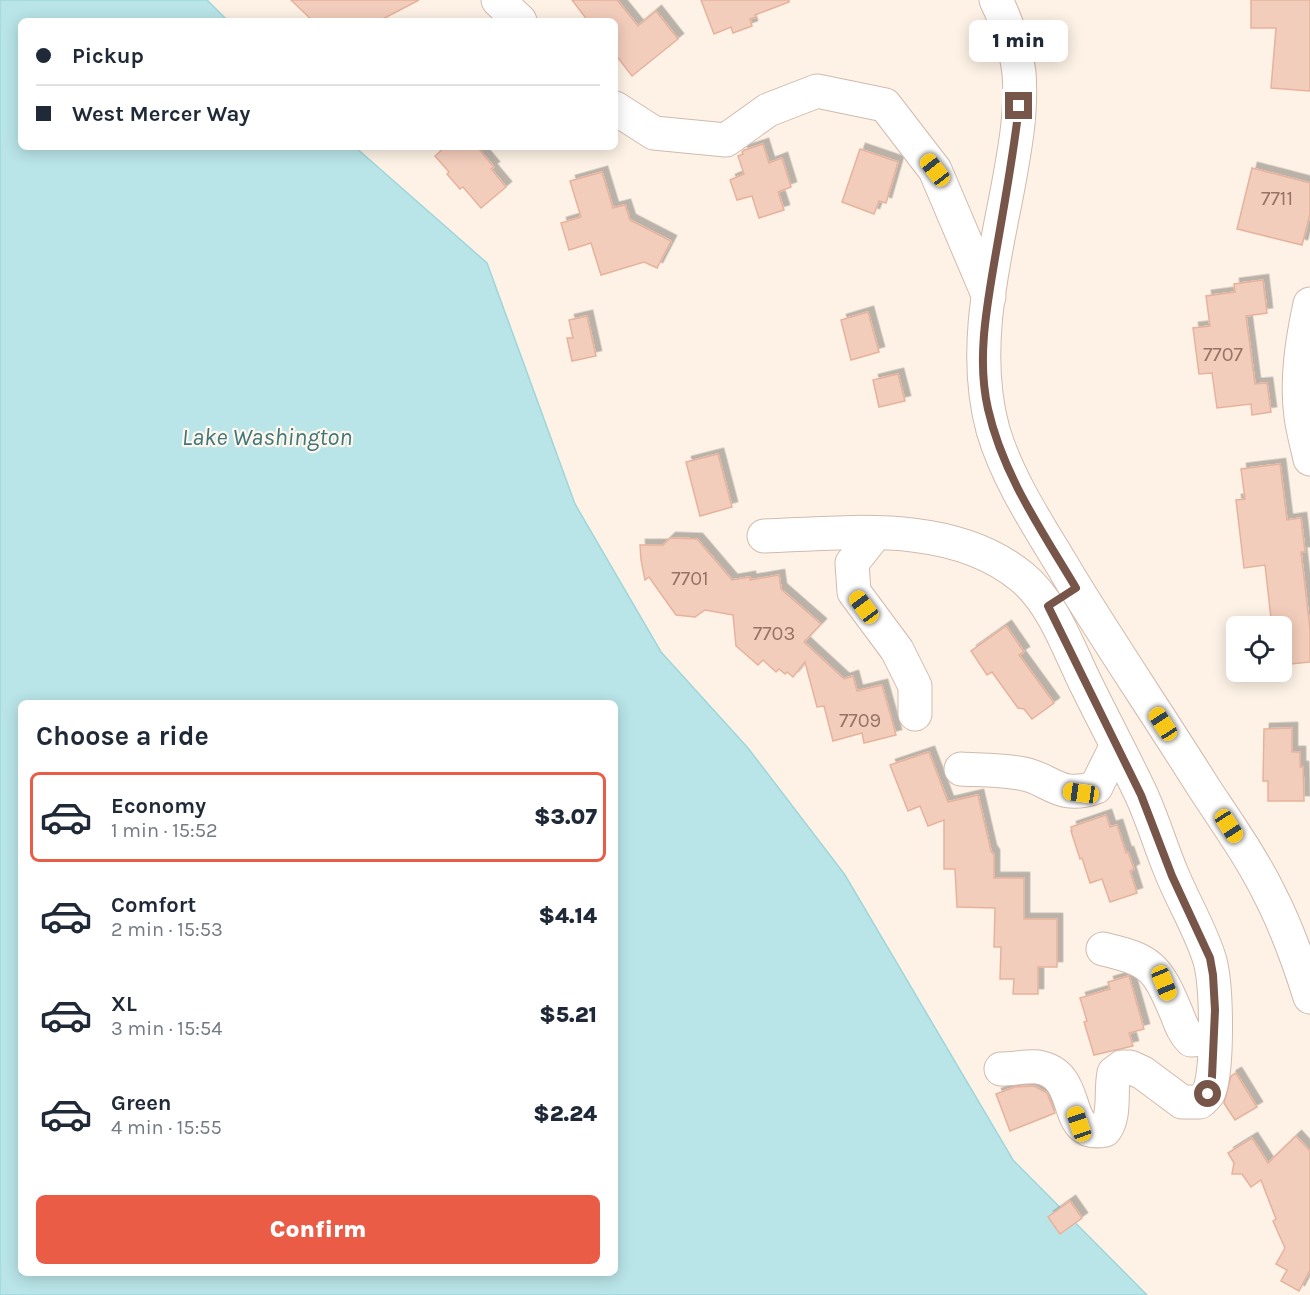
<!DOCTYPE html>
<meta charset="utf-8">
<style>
body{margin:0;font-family:Karla,sans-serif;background:#f6f6f7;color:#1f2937;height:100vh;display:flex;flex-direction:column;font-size:22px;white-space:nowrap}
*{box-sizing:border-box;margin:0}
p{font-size:20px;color:#747a83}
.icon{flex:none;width:33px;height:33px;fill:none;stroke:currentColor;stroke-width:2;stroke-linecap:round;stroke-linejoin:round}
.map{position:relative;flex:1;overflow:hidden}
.drawer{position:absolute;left:18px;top:700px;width:600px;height:576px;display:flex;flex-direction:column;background:#fff;border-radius:9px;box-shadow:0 3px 15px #0003}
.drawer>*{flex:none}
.hud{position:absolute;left:18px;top:18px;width:600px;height:132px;border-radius:9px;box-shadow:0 3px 15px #0003;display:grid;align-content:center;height:132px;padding:0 18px;background:#fff}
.buttons{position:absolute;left:1226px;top:616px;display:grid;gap:12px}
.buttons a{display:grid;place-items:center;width:66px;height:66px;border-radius:9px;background:#fff;box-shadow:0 3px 15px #0003;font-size:30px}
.end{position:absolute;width:27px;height:27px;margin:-14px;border:8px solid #775549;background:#fff;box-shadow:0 0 0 3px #fff}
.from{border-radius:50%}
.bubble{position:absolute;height:42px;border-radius:9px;background:#fff;box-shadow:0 3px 15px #0003;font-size:20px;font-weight:800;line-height:42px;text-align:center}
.car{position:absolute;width:18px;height:36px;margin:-18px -9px;border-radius:8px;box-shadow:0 0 4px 2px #0007;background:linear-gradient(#f5c518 24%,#345 0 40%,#f5c518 0 76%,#345 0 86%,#f5c518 0)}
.hud b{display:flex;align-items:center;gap:21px;height:57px;font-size:22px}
.hud b+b{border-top:2px solid #e0e1e3}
.hud i{width:15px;height:15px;background:#1f2937}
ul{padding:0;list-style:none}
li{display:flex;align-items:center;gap:18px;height:90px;margin:0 12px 9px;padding:0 6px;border:3px solid transparent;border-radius:9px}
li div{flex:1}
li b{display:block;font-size:22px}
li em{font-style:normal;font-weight:800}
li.current{border-color:#eb5c46}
li>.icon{width:54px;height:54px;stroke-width:1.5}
h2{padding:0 18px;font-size:27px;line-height:72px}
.action{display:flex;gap:12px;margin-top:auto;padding:12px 18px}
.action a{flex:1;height:69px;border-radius:9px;background:#eb5c46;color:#fff;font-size:24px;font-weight:800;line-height:69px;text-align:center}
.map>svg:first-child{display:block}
</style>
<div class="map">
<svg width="1310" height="1295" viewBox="0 0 1310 1295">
<defs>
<filter id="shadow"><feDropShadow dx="5.5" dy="-5.5" stdDeviation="0" flood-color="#0004"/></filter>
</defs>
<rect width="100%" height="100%" fill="#fdf2e5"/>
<path fill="#b9e5e8" stroke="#9fd6da" stroke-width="1.5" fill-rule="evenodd" d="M0,0H207L228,21H21V147H355L487,263L575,504L661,652L748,748L845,875L1013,1160L1147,1295H0ZM21,704H615V1274H21Z"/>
<g fill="#f3cdbc" stroke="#e7b29c" stroke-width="1.5" filter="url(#shadow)">
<path d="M291,0H419L379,21H313Z"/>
<path d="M572,0H617L638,26L656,11L678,39L632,76L615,54V21H588Z"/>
<path d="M701,0H789V2L755,15L756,17L750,19L752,26L733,33L731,27L714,34Z"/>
<path d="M1251,0H1310V91L1271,88L1276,28H1251Z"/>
<path d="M763,144L769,163L782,158L791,187L778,192L784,210L759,218L752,196L737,200L730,180L744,174L738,156L743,154L742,152L745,150Z"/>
<path d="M445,147H477L494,167L491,169L506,187L481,208L463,187L460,189L447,174L449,172L435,156Z"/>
<path d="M860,149L898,162L886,203L879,201L874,214L842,202Z"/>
<path d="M1252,168L1310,183V214L1302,245L1237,229Z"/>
<path d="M602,172L613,208L625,205L630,220L671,241L657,268L644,262L601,275L591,243L569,250L561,223L581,217L570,181Z"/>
<path d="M1263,280L1267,313L1246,316L1255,384L1267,383L1271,412L1252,415L1251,404L1217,408L1212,373L1199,374L1193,328L1210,326L1206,296L1235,292L1234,284Z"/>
<path d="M868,312L879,352L851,360L841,320Z"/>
<path d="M587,316L596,356L572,361L567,338H573L569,320Z"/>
<path d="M898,374L905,401L879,407L873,380Z"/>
<path d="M718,454L732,507L700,516L686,462Z"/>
<path d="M1280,464L1287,520L1301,518L1305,552H1301L1310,629V662L1281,665V627H1272L1265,565L1244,568L1236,500L1245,499L1241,469Z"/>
<path d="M670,538L697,539L732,580L750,577V580L779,575L781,589L821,624L804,642L844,679L853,676L857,691L882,685L896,735L864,743L862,733L833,741L824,706L817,707L805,662L793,677L787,672L785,674L779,669L776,672L763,660L758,665L736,646L733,615L705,610L695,617L676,615L649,577L645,580L641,560L640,545H663Z"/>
<path d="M1006,626L1024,652L1019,655L1054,703L1032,719L1024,709L1018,708L992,672L987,675L971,651Z"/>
<path d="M1292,728V752H1300V767H1303L1304,801H1268V781H1263L1264,729Z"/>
<path d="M929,752L948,802L978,795L991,851L994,855V878H1024V919H1057V967H1038V994H1013L1014,979H1000L1001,947H994L995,908L957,907L955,869H944V820L928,826L920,806L908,811L890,765Z"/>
<path d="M1106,815L1110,827L1117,825L1126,853L1128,852L1134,869L1130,871L1137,893L1110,902L1102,879L1090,883L1082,858L1080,859L1071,831H1072L1071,827Z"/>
<path d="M1129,976L1144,1029L1129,1033L1133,1046L1094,1055L1084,1022L1087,1021L1080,998L1110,989L1108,982Z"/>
<path d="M1236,1073L1257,1107L1235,1120L1224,1103L1231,1076Z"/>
<path d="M1034,1086L1047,1093L1055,1113L1010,1131L996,1094L1015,1087Z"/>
<path d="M1296,1136L1310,1151V1270L1299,1291L1281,1281L1287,1270L1276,1264L1285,1248L1273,1221L1276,1219L1261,1180L1251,1187L1242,1174H1232L1234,1163L1228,1153L1252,1138L1268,1163Z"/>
<path d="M1070,1201L1082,1218L1060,1234L1048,1217Z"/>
</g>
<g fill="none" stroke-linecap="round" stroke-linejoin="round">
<defs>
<g id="minor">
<path d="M498,0L520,21"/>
<path d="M996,0C1007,23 1016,47 1019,73C1022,111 1015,149 1008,187C993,266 971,350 993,430C1009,484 1043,532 1071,580C1114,650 1160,718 1204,788C1227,823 1252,858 1270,895C1287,928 1299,962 1310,997"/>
<path d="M615,108L654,133L726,140L768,110L817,91L885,105L935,170L989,297"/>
<path d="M1310,304C1302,341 1296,380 1301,417C1303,431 1307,445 1310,459"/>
<path d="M875,534L852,563L854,592L897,650L915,686V714"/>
<path d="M764,536C848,533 952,519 1022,577C1053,603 1067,645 1084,680C1103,719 1123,756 1141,794C1153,820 1161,848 1172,874C1183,901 1203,935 1210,961C1217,987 1218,1068 1209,1092C1207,1096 1203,1099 1200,1102H1182L1143,1073L1130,1067H1122L1114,1073C1110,1091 1116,1115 1105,1130C1059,1139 1085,1075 1038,1067C1027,1066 1013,1069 1001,1069"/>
<path d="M961,769C980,770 1000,770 1019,773C1050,777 1058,801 1096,787L1116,747"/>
<path d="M1103,949C1151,960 1157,967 1176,1012C1180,1022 1183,1032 1191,1040L1214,1038"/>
</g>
</defs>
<use href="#minor" stroke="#d1baad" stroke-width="35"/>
<use href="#minor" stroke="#fff" stroke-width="33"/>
</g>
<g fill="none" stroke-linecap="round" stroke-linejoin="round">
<path stroke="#775549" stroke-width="8" d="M1019,106C1013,159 1003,211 994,264C986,311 977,362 988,409C1003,475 1042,531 1076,588L1048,606L1141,795L1172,876L1210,958L1213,975L1215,1010L1212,1077L1208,1094"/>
</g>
<g text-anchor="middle" stroke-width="4.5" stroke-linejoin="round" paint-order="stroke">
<g font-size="20" fill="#967366">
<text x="1277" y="205">7711</text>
<text x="1223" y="361">7707</text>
<text x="690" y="585">7701</text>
<text x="774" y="640">7703</text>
<text x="860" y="727">7709</text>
</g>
<g font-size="24" font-style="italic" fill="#3c787d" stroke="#fff6ec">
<text x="267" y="445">Lake Washington</text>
</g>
</g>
</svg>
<div class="buttons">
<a><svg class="icon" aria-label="locate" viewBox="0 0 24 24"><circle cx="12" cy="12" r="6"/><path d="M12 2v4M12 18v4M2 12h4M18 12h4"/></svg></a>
</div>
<i class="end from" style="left:1208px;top:1094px"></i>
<i class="end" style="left:1019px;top:106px"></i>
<div class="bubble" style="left:969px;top:20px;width:99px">1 min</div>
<i class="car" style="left:935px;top:170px;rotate:322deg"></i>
<i class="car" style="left:864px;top:607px;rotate:323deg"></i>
<i class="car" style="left:1163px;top:724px;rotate:327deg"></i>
<i class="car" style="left:1081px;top:793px;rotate:278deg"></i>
<i class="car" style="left:1229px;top:826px;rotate:147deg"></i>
<i class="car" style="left:1164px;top:983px;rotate:158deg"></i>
<i class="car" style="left:1079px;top:1124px;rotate:341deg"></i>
<div class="hud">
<b><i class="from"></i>Pickup</b>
<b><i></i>West Mercer Way</b>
</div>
<section class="drawer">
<h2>Choose a ride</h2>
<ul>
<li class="current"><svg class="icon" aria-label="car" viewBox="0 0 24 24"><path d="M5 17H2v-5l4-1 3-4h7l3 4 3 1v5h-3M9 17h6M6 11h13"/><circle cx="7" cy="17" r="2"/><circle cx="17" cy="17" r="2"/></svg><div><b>Economy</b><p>1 min · 15:52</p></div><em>$3.07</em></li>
<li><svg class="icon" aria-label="car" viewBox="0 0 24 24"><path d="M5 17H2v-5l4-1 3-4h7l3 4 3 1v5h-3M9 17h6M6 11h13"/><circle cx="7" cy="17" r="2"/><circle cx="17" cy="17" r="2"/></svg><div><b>Comfort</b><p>2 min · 15:53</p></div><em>$4.14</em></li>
<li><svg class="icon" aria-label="car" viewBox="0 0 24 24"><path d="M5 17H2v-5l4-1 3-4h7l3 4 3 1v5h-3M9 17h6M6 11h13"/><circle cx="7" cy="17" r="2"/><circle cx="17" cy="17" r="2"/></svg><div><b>XL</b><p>3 min · 15:54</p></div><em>$5.21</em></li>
<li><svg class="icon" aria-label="car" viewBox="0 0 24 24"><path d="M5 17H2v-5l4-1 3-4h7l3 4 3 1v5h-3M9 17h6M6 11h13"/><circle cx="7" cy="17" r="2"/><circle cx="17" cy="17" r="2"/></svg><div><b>Green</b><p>4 min · 15:55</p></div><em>$2.24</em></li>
</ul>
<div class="action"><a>Confirm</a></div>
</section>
</div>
